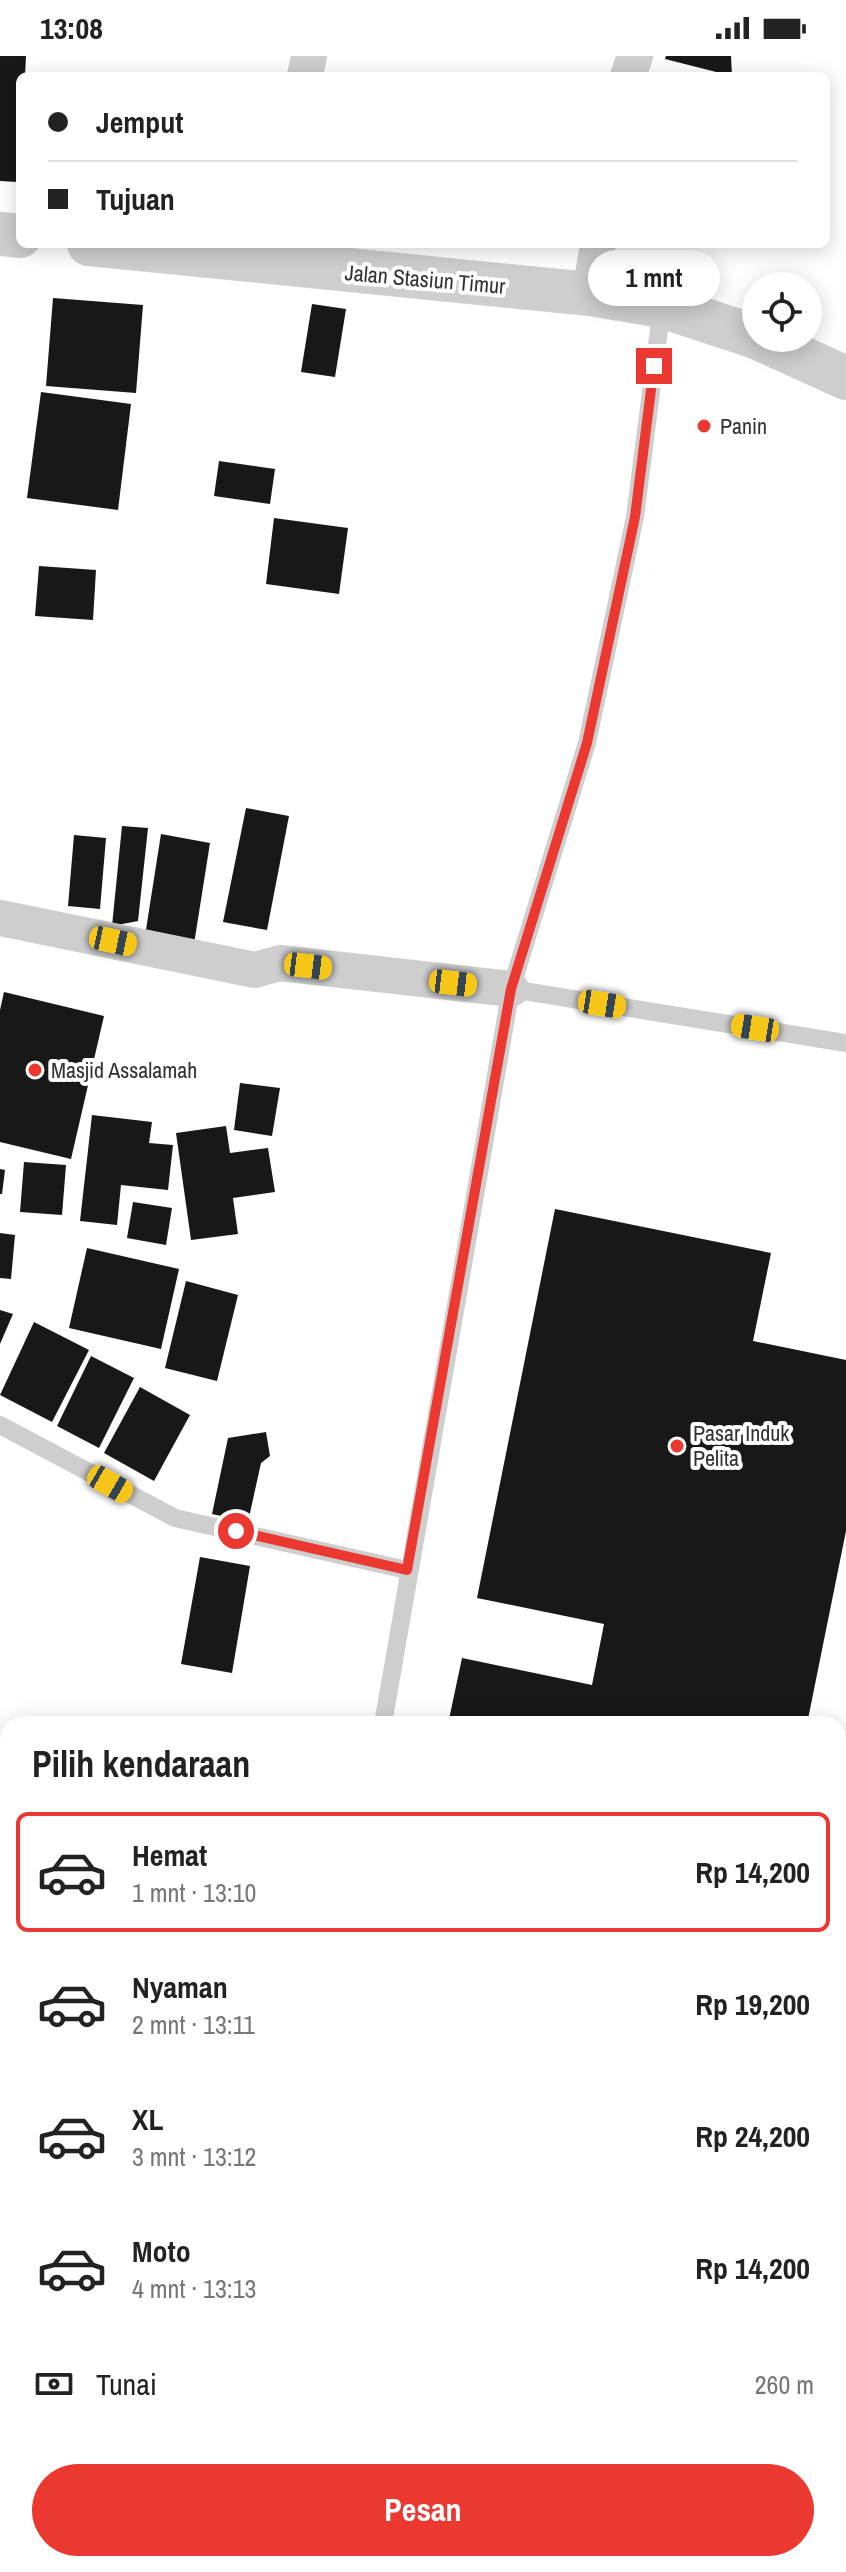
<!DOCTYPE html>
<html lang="id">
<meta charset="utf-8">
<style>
body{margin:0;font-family:"Archivo Narrow",sans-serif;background:#f6f6f6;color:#222;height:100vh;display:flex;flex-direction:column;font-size:30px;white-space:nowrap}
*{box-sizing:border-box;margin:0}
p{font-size:26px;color:#767676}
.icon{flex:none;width:44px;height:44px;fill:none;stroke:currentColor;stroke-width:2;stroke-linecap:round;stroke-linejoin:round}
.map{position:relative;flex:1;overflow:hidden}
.panel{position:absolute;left:0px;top:1660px;width:846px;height:856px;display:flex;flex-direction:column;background:#fff;border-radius:24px 24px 0 0;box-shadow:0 4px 20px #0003}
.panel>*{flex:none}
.guide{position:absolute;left:16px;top:16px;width:814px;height:176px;border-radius:12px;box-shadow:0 4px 20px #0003;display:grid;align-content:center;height:176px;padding:0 32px;background:#fff}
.buttons{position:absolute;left:742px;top:216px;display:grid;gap:16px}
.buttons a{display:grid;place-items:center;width:80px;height:80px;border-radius:50%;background:#fff;box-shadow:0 4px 20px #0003;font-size:40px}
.end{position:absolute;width:36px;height:36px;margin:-18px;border:10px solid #eb3830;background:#fff;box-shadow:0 0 0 4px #fff}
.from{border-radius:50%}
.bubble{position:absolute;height:56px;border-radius:28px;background:#fff;box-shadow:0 4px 20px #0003;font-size:26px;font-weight:700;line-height:56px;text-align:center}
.car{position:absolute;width:24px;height:48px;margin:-24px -12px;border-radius:10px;box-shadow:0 0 6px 2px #0007;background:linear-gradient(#f5c518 24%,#345 0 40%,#f5c518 0 76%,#345 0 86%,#f5c518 0)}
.guide b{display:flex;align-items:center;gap:28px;height:76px;font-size:30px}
.guide b+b{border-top:2px solid #e0e0e0}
.guide i{width:20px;height:20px;background:#222}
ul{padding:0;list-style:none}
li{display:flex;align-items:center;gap:24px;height:120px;margin:0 16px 12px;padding:0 16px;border:4px solid transparent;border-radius:12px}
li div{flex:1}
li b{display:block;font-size:30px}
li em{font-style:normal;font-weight:700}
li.selected{border-color:#eb3830}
li>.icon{width:72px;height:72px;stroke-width:1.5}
h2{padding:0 32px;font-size:36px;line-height:96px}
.pay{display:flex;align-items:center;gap:20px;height:88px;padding:0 32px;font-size:30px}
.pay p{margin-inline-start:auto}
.cta{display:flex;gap:16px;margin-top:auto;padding:16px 32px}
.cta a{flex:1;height:92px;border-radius:48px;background:#eb3830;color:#fff;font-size:32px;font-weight:700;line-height:92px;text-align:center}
.status{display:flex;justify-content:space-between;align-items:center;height:56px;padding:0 40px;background:#fff;direction:ltr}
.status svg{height:22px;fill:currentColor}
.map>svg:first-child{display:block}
</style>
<div class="status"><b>13:08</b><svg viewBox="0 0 49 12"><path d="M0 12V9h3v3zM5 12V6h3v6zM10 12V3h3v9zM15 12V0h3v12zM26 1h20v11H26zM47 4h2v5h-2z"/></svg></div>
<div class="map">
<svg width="846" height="2516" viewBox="0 0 846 2516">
<rect width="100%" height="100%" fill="#fff"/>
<g fill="#181818">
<path d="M0,0H26L25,20H20L18,126L0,125Z"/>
<path d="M666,0H731L732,20L665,3Z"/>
<path d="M53,242L143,249L136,337L46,330Z"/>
<path d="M312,248L346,253L335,321L301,316Z"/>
<path d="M41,336L131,348L118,454L27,442Z"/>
<path d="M219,405L275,413L270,448L214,440Z"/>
<path d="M274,462L348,472L339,538L266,528Z"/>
<path d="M39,510L96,514L93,564L35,560Z"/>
<path d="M246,752L289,760L267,874L223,866Z"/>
<path d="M122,770L148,772L138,865L112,870Z"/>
<path d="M161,778L210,787L194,888L145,880Z"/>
<path d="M74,779L106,782L100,853L68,850Z"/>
<path d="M4,936L104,960L71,1103L0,1086V954Z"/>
<path d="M240,1027L280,1032L272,1080L234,1074Z"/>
<path d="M92,1059L152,1066L149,1087L173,1089L168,1134L121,1129L117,1169L80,1165Z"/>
<path d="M226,1070L230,1097L268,1092L275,1136L233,1142L238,1178L191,1184L176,1077Z"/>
<path d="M24,1106L66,1109L62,1159L20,1156Z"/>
<path d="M0,1113L5,1114L2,1138H0Z"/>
<path d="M133,1146L172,1152L166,1189L127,1182Z"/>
<path d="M555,1153L771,1197L753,1285L846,1304V1475L807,1668H448L462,1602L592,1629L604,1568L477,1542Z"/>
<path d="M0,1177L15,1179L11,1223L0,1222Z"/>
<path d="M87,1192L179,1213L161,1293L69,1272Z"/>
<path d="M186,1225L238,1239L217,1325L165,1312Z"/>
<path d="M0,1254L13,1258L0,1288Z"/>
<path d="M34,1266L89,1294L52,1366L0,1339Z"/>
<path d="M91,1300L134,1322L99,1392L57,1370Z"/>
<path d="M140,1331L190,1359L154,1425L104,1397Z"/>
<path d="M266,1376L270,1400L261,1407L248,1466L212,1458L228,1382Z"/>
<path d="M200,1501L250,1510L232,1617L181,1608Z"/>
<path d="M8,2448V2488L0,2489V2449Z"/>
<path d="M111,2509L132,2512V2516H110Z"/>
</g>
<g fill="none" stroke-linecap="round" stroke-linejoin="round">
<g stroke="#cecece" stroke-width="18">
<path d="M511,933L846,987"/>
<path d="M0,1369L175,1462L407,1514"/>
<path d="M383,1668L511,933L587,687L635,461L662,250"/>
<path d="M838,1893L846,1852"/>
<path d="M838,2261L846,2229"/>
<path d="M288,2516V2508"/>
<path d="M784,2516L786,2508"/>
</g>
<g stroke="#cecece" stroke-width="36">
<path d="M305,20L309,0"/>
<path d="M628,20L635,0"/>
<path d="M590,238L598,188"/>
<path d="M0,862L255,914L280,907L511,933"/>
</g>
<g stroke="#cecece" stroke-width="44">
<path d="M0,178L20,180"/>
<path d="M89,188L590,238L662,250L756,281"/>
<path d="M758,282L846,322"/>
</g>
<g stroke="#bbb" stroke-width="44">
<path d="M0,2078L8,2079"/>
<path d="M838,2189L846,2191"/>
</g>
</g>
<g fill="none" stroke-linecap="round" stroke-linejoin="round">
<path stroke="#eb3830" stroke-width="10" d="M236,1475L407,1514L511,933L587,687L635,461L654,310"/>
</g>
<g fill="#eb3830" stroke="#fff" stroke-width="3">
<circle cx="704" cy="370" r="8"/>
<circle cx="35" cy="1014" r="8"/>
<circle cx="677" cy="1390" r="8"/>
</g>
<g text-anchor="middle" stroke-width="8" stroke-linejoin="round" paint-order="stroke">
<g font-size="22" fill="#313131" stroke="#fff">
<text transform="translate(425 223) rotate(5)" y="8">Jalan Stasiun Timur</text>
</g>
<g font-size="22" fill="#313131" stroke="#fff" text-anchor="start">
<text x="720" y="378">Panin</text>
<text x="51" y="1022">Masjid Assalamah</text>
<text x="693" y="1385">Pasar Induk<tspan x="693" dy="25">Pelita</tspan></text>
</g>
</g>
</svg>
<div class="buttons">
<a><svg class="icon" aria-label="locate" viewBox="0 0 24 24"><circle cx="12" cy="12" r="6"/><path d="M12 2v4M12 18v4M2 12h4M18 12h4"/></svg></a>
</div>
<i class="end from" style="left:236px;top:1475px"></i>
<i class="end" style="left:654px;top:310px"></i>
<div class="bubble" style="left:588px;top:194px;width:132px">1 mnt</div>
<i class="car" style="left:113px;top:885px;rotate:102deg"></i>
<i class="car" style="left:308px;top:910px;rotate:97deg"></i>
<i class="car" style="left:453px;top:927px;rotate:97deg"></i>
<i class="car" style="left:602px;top:948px;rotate:99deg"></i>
<i class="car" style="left:755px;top:972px;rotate:279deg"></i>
<i class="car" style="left:110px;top:1428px;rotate:120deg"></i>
<div class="guide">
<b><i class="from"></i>Jemput</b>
<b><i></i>Tujuan</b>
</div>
<section class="panel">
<h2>Pilih kendaraan</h2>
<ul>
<li class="selected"><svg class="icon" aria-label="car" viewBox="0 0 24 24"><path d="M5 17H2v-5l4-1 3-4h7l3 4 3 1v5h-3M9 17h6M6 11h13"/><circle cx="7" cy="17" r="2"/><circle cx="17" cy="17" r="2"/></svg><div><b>Hemat</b><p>1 mnt · 13:10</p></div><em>Rp 14,200</em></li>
<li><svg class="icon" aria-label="car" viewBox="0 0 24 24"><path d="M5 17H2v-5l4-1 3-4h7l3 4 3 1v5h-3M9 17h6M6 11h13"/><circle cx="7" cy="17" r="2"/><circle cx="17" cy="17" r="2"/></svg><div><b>Nyaman</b><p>2 mnt · 13:11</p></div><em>Rp 19,200</em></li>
<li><svg class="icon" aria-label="car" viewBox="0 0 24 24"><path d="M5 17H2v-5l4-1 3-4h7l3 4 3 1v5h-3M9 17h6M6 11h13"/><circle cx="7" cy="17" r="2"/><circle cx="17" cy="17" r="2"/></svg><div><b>XL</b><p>3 mnt · 13:12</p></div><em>Rp 24,200</em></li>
<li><svg class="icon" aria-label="car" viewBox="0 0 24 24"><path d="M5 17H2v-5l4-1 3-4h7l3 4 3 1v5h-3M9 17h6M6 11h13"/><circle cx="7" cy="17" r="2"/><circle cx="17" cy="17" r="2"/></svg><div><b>Moto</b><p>4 mnt · 13:13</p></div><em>Rp 14,200</em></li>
</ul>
<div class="pay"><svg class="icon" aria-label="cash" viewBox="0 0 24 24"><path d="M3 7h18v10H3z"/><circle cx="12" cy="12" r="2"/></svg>Tunai<p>260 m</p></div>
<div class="cta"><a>Pesan</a></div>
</section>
</div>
